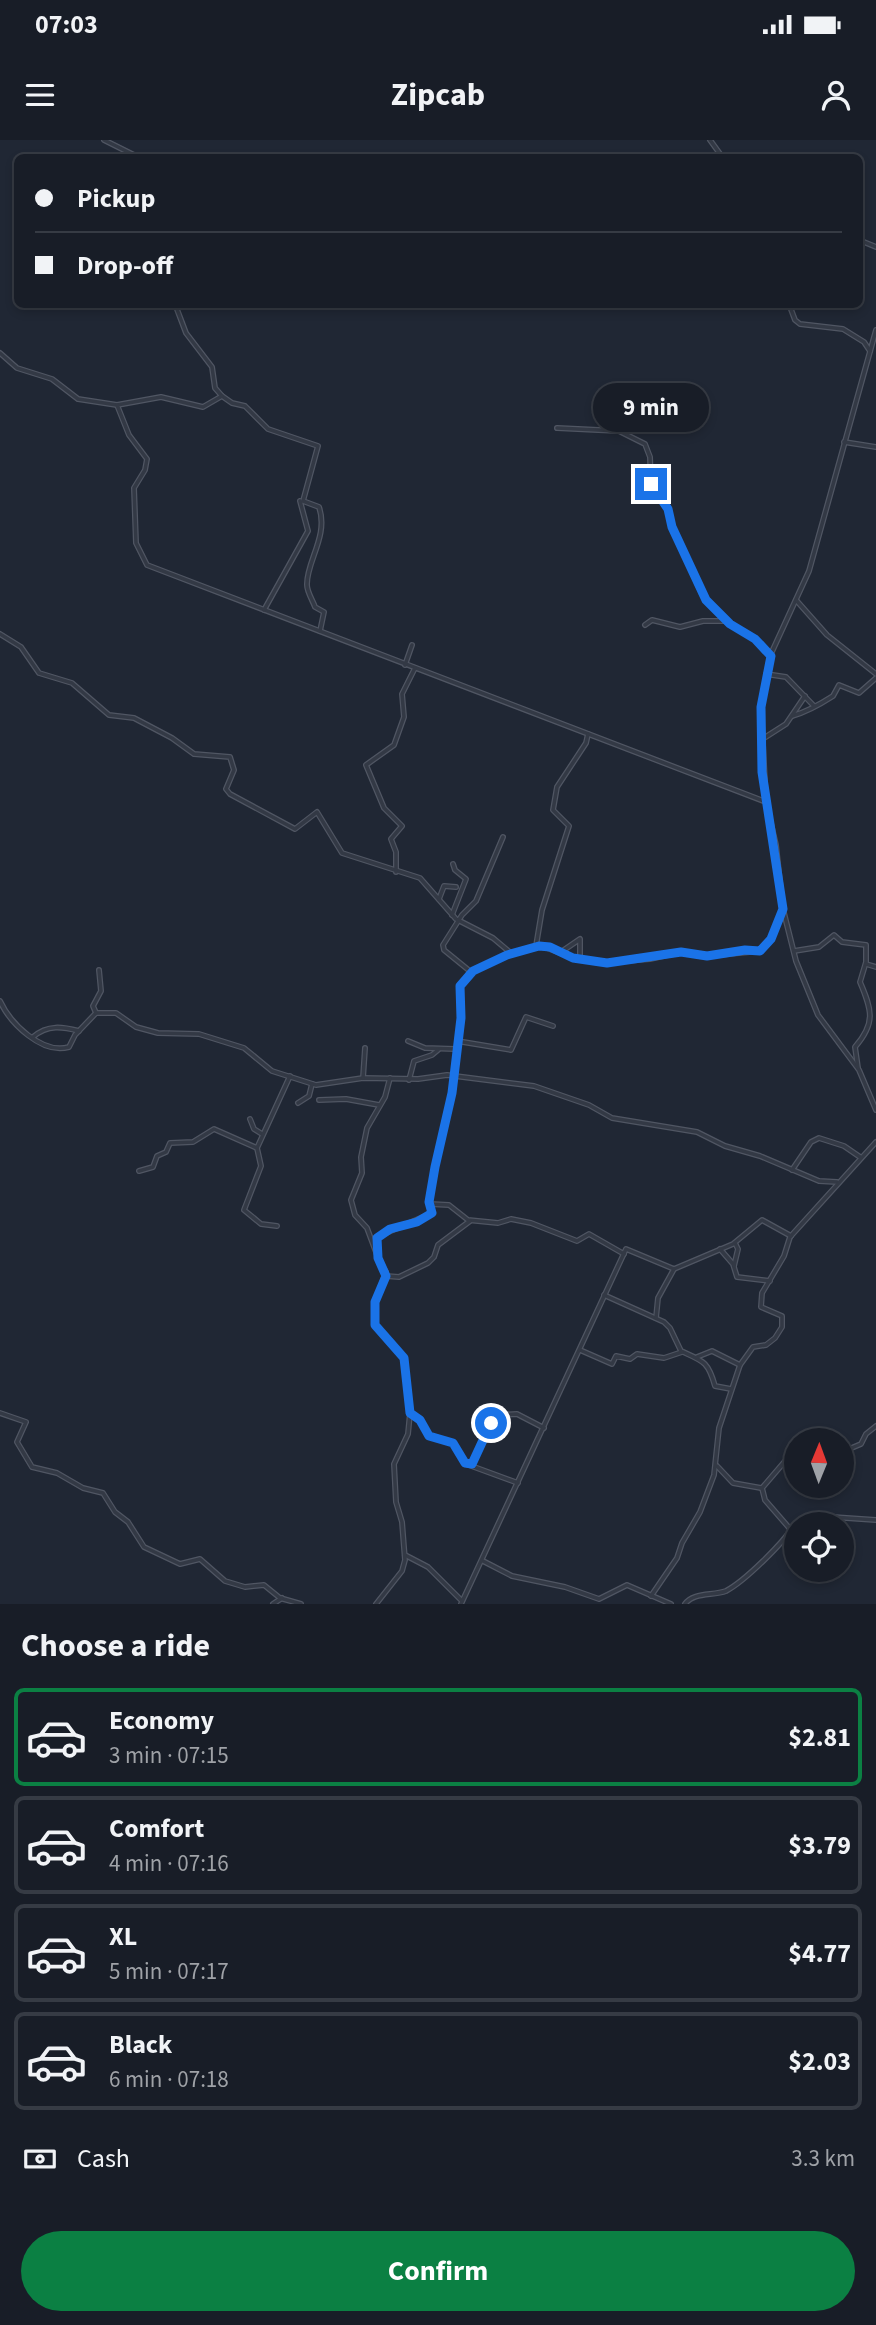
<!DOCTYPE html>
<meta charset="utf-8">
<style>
body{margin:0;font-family:"Source Sans 3",sans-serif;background:#21262f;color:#f1f3f6;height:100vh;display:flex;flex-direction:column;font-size:26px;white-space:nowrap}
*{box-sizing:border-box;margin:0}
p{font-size:23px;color:#9fa2a7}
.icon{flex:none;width:38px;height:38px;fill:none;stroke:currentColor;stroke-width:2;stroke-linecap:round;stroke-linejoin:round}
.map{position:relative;height:1464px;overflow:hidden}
.panel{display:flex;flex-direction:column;background:#181d27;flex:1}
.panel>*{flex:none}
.hud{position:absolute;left:14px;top:14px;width:849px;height:154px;border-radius:10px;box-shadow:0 4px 10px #0003,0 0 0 2px #363b44;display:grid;align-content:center;height:154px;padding:0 21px;background:#181d27}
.needle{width:46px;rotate:1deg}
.tools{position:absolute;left:784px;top:1288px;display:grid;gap:14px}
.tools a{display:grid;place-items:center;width:70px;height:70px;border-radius:50%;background:#181d27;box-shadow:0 4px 10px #0003,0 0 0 2px #363b44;font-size:35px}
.end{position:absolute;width:32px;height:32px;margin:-16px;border:9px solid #1a73e8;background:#fff;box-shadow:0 0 0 4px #fff}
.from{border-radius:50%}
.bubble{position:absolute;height:49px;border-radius:24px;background:#181d27;box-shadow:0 4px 10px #0003,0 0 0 2px #363b44;font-size:23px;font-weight:700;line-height:49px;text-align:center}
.hud b{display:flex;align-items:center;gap:24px;height:66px;font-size:26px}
.hud b+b{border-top:2px solid #363b44}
.hud i{width:18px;height:18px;background:#f1f3f6}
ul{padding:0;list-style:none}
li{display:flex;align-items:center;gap:21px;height:98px;margin:0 14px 10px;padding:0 7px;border:4px solid #363b44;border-radius:10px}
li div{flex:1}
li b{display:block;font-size:26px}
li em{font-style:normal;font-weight:700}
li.active{border-color:#0b8043}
li>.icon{width:63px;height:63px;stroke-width:1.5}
h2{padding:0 21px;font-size:32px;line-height:84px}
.pay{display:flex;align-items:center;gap:18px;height:77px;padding:0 21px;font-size:26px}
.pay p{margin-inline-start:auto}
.action{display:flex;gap:14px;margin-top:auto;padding:14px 21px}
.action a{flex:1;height:80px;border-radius:42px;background:#0b8043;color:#fff;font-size:28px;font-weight:700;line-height:80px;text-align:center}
.status{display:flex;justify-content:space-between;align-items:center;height:49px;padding:0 35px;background:#181d27;direction:ltr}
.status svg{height:19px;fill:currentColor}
header{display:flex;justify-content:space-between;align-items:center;height:91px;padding:0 21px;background:#181d27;font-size:32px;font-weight:700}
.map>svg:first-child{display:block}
</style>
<div class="status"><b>07:03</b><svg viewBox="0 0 49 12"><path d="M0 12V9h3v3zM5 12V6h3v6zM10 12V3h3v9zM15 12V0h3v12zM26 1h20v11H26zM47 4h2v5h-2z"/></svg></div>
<header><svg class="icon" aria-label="menu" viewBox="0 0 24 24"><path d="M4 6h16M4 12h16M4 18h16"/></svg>Zipcab<svg class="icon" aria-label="person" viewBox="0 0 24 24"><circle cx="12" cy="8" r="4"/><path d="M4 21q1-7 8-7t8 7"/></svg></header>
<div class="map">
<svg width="876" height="1464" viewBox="0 0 876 1464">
<rect width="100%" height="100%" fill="#202734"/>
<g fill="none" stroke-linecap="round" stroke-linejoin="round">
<defs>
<g id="minor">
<path d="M104,0L140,18"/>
<path d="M710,0L723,18"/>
<path d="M859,100L876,107"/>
<path d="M175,164L186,193L212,227L215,248L222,256L232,263L245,266L268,289L318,306L303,361L319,367C329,396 306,422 307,445C307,452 313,461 315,467L324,472L320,491"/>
<path d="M789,164L795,180L800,184L843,189L864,202L870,211"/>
<path d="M876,190L809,431L770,516L761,567L766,662L776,705L783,769L796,821L818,875L859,930L876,970"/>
<path d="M0,213L17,228L52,239L78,259L117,265L161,257L203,267L222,256"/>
<path d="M117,265L129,295L147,319L145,330L134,348L136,403L147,425L766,662"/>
<path d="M557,288L619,291L645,304L650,317L651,344L668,369L672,387L702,454L728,482L755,499L770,516"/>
<path d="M844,302L876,307"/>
<path d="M796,460L827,495L876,534"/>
<path d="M264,470L308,391L300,361"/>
<path d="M645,485L652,480L680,487L703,481H726"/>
<path d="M0,494L21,507L39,533L72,543L109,575L134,578L172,598L194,614L230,617L234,630L226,649L230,654L295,689L317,672L342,713L420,738L456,779L493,798L512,814"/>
<path d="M405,525L412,505"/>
<path d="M766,534L786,537L814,566"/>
<path d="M792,576C807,572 819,565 833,556L839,545L859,553L876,538"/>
<path d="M761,600L786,584L805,556"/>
<path d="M396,732V712L391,699L402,686L384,668L366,625L394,605L404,577L402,554L415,528"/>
<path d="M439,759L444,746L456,747"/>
<path d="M452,775L466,739L455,730L453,724"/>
<path d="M536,806L542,770L569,686L553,670L557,647L586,603L588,594"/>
<path d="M794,811L819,807L834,795L842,802L866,805V822L860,842C872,870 876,883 855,907L858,928"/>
<path d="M561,812L580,799V820"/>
<path d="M866,824L876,827"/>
<path d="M471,832L444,810L443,805L462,775L476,761L503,697"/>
<path d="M0,861C10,883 42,915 69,907L75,895L96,873H116L136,887L158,893L199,894L244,908L272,931L316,945L363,938L418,939L447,935L534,946L589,965L612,978L697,992L725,1006L760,1016L819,1041L837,1042"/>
<path d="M96,873L93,866L101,851L99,830"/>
<path d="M33,897C48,884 63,887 79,891"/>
<path d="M408,901L425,908L455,909"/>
<path d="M457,901L511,910L526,877L553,886"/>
<path d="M363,938L365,908"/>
<path d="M409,940L414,921L432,915L438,910"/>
<path d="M319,960L346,959L379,965"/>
<path d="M298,963L309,956L312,944"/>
<path d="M250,979L254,989L262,994"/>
<path d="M792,1030L811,1002L819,998L844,1006L860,1017"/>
<path d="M139,1031L153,1027L157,1016L166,1012L170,1003L193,1002L214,989L257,1008"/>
<path d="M430,1064L449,1065L468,1080L498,1083L511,1079L531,1083L577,1101L589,1094L624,1114"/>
<path d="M277,1086L261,1084L244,1070L261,1026L257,1008L290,936"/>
<path d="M375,1108L377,1097L432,1073L429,1062L435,1027L452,953L461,878L459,849L469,833L507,815L542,806L573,818L600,823L650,819L681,812L707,816L760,811L768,804L783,770"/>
<path d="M720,1109L733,1124L737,1137L770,1141"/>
<path d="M734,1126L738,1109L735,1103"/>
<path d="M386,1136L399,1137L428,1123L434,1117L438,1105L470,1081"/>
<path d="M604,1155L664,1182L670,1188L681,1211C703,1221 708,1221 715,1246L731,1249"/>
<path d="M656,1178L658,1158L674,1129"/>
<path d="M580,1210L612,1224L616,1216L630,1219L637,1214L664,1218L682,1212"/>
<path d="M697,1217L712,1211L740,1225"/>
<path d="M0,1273L26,1282L17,1302L32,1327L57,1333L83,1348L103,1353L115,1372L128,1382L144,1407L180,1424L200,1419L225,1441L245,1447L264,1445L280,1458L301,1464"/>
<path d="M410,1273L420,1280L429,1296L453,1303L466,1324L518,1343"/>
<path d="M842,1312L861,1304L866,1294L876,1286"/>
<path d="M472,1324L497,1275L517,1274L544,1288"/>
<path d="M717,1326L733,1343L761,1348"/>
<path d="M812,1384L832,1377L876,1380"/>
<path d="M791,1390L765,1360L762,1348L786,1320L796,1315"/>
<path d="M405,1415L428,1427L462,1461"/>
<path d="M483,1421L512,1436L565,1447L599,1459L627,1445L671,1464"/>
<path d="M651,1456L677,1418L682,1403L700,1372L714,1335L719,1288L740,1225L753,1207L766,1205L775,1198L782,1187V1176L761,1167L762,1153L784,1116L790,1097L876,1002"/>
<path d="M273,1464L282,1458"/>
<path d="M376,1464L402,1431L405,1420L402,1382L396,1362L394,1324L408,1294L410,1273L404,1218L375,1185V1162L386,1132L380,1123L367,1088L355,1075L351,1060L362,1033L361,1017L367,988L385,957L390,938"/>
<path d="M461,1464L626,1109L674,1129L733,1104L762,1080L791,1096"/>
<path d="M685,1464C693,1452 713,1456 726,1451C745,1441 782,1404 794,1386L801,1384"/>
</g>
</defs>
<use href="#minor" stroke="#505663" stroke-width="6"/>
<use href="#minor" stroke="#333945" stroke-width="3.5"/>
</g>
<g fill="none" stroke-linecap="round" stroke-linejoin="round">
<path stroke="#1a73e8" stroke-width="9" d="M491,1283L472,1324L465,1323L453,1303L429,1296L420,1280L410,1273L404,1218L375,1185V1162L386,1136L378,1118L377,1098L390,1089L417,1082L432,1073L429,1062L435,1027L452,953L461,878L460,846L473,831L507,815L539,806L550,807L573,818L607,823L681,812L707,816L745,810L760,811L771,799L783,769L762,632L761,567L771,516L755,499L730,484L706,460L672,387L668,369L651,344"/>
</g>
</svg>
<div class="tools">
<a><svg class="needle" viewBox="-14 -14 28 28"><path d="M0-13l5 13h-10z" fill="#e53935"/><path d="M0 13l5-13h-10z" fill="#9fa2a7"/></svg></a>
<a><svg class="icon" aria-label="locate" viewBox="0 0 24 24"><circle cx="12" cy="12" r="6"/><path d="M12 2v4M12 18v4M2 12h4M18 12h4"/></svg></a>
</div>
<i class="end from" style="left:491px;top:1283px"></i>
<i class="end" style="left:651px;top:344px"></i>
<div class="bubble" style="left:593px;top:243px;width:116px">9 min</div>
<div class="hud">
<b><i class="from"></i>Pickup</b>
<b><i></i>Drop-off</b>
</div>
</div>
<section class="panel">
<h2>Choose a ride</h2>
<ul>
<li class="active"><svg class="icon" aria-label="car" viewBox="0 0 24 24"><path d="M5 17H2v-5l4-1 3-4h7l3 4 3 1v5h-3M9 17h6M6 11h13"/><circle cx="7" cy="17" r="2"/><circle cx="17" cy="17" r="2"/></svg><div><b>Economy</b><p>3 min · 07:15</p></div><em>$2.81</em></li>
<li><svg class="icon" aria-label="car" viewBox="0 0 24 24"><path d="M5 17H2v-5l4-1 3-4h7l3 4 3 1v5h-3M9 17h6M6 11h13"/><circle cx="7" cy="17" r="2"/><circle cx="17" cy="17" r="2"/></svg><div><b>Comfort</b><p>4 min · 07:16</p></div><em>$3.79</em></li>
<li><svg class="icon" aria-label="car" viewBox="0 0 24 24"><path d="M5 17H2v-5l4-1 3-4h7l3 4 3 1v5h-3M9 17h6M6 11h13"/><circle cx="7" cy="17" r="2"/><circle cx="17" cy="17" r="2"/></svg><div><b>XL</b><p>5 min · 07:17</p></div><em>$4.77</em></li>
<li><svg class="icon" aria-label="car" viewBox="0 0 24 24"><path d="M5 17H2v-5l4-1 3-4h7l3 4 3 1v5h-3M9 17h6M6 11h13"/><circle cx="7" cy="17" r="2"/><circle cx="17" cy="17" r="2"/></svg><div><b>Black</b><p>6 min · 07:18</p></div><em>$2.03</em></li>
</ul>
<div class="pay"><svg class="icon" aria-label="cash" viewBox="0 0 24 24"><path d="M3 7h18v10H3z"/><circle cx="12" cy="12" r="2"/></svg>Cash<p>3.3 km</p></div>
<div class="action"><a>Confirm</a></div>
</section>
